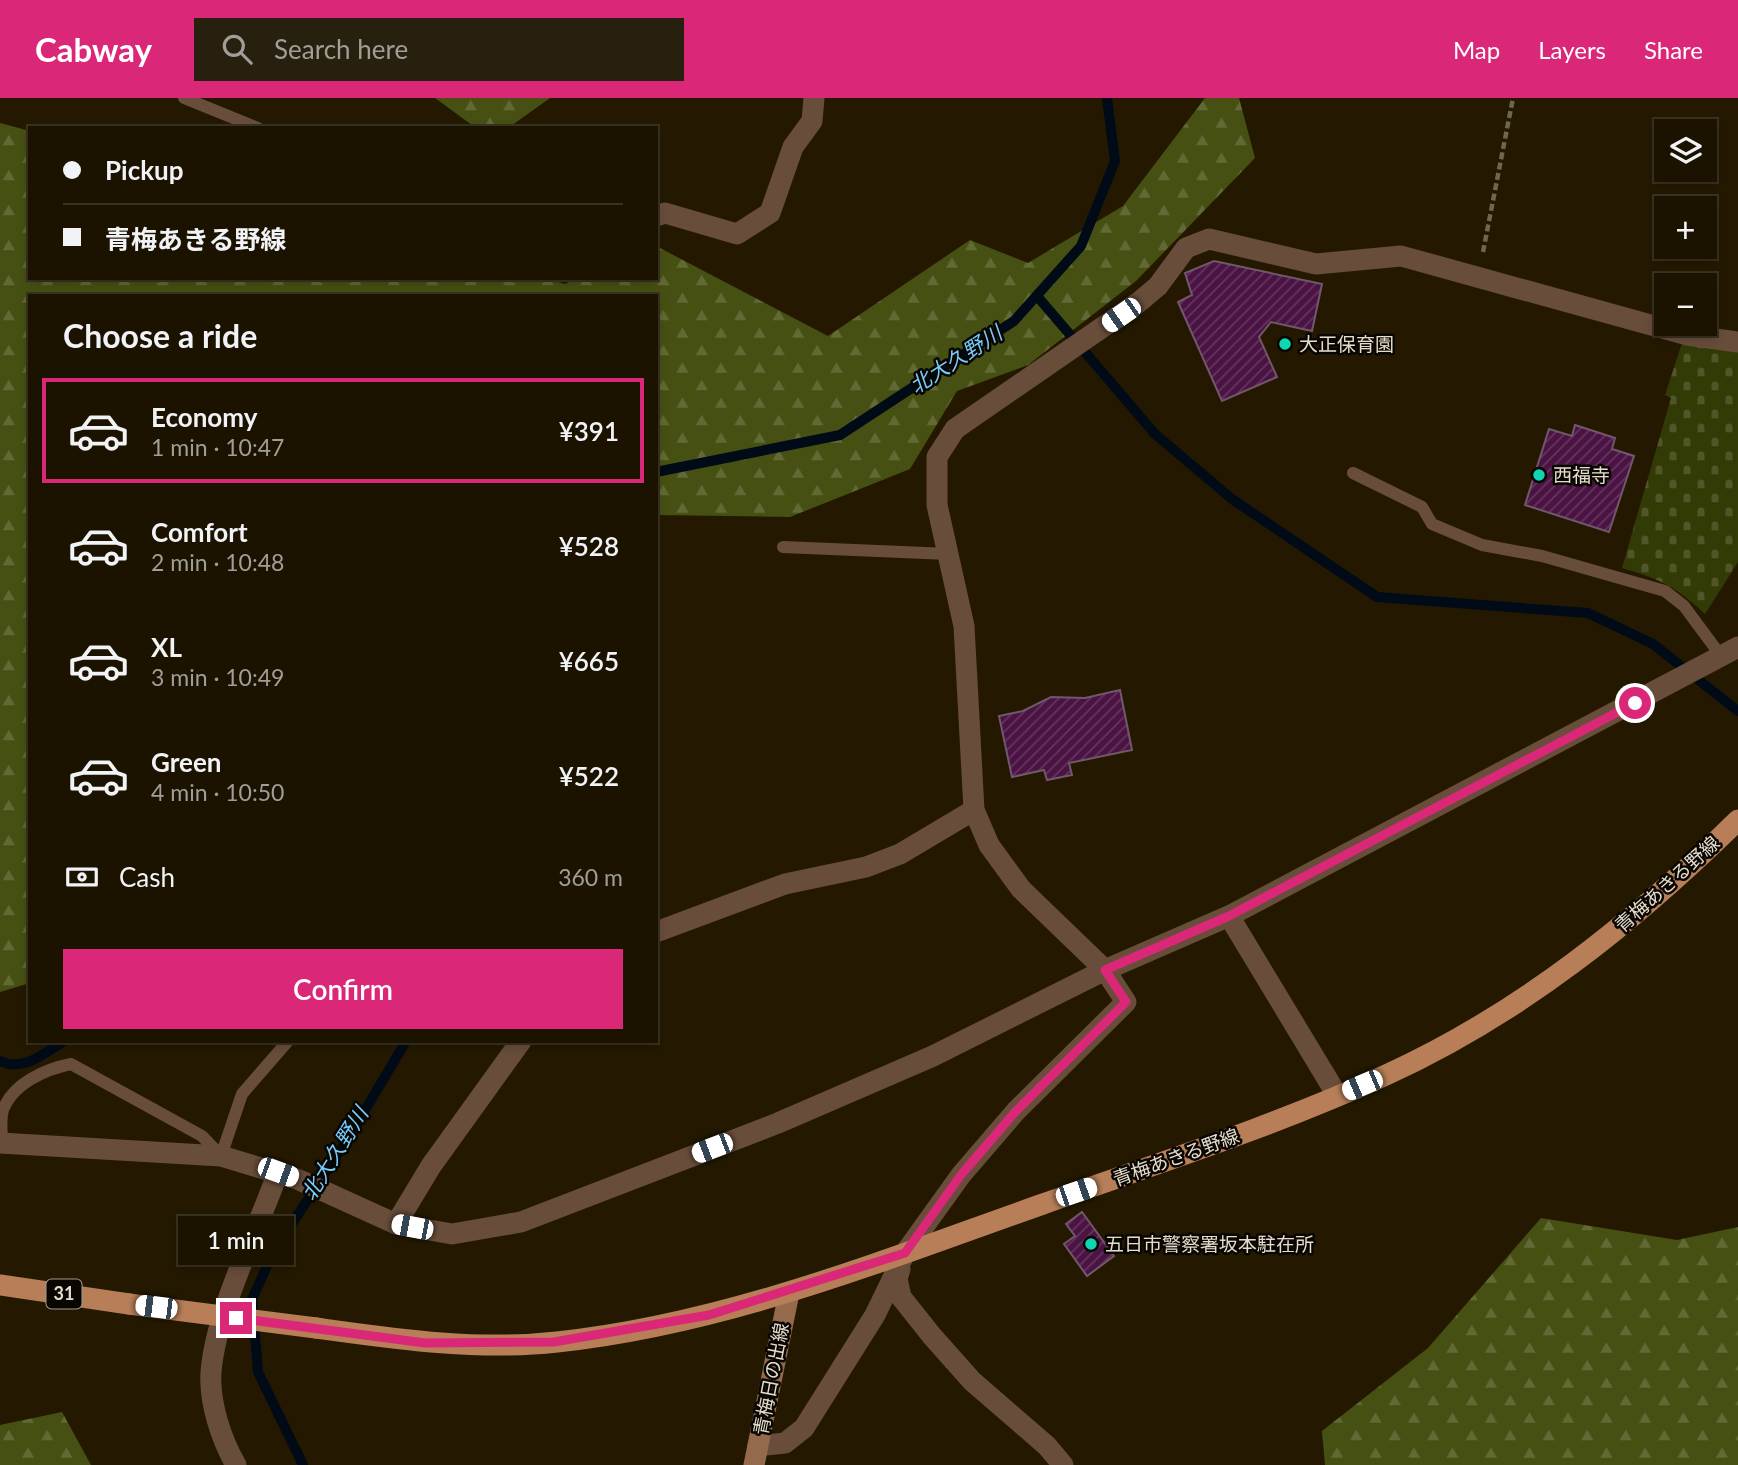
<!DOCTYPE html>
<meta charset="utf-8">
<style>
body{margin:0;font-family:Lato,"Noto Sans JP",sans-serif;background:#28200f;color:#f1f3f6;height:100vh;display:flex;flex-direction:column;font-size:26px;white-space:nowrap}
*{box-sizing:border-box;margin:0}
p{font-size:23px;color:#a09e99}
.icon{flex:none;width:38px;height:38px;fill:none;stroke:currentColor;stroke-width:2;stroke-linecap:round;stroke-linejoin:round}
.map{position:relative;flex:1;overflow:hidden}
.details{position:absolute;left:28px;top:196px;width:630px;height:749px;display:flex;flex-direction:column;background:#1b1300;border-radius:0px;box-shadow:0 4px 10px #0003,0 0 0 2px #393222}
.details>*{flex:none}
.top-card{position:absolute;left:28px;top:28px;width:630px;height:154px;border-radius:0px;box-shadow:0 4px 10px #0003,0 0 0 2px #393222;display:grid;align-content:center;height:154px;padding:0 35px;background:#1b1300}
.tools{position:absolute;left:1654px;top:21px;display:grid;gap:14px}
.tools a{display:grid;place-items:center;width:63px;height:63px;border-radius:0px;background:#1b1300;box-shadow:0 4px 10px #0003,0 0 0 2px #393222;font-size:35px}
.end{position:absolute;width:32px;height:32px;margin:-16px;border:9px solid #db2777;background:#fff;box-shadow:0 0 0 4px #fff}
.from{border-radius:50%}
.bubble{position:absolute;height:49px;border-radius:0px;background:#1b1300;box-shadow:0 4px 10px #0003,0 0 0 2px #393222;font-size:23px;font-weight:600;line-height:49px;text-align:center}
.car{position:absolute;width:21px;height:42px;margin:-21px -10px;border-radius:9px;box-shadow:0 0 5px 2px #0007;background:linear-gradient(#fff 24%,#345 0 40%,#fff 0 76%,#345 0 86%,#fff 0)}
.top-card b{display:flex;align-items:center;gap:24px;height:66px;font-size:26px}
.top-card b+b{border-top:2px solid #393222}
.top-card i{width:18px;height:18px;background:#f1f3f6}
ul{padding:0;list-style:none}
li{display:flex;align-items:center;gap:21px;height:105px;margin:0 14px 10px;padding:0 21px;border:4px solid transparent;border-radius:0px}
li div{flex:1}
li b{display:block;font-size:26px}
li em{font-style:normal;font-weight:600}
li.selected{border-color:#db2777}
li>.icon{width:63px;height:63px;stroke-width:1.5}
h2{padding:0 35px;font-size:32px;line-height:84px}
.pay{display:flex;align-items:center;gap:18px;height:77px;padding:0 35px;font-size:26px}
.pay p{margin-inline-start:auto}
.primary-button{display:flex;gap:14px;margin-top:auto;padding:14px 35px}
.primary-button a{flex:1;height:80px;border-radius:0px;background:#db2777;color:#fff;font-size:28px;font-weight:600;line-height:80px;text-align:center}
header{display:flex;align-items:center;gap:42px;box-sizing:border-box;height:98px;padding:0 35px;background:#db2777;color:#fff}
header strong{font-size:33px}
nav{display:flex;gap:38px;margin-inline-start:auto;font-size:24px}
.search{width:490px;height:63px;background:#28200f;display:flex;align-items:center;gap:18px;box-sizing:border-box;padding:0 24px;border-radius:0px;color:#a09e99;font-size:26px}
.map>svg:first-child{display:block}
</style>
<header>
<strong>Cabway</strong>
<div class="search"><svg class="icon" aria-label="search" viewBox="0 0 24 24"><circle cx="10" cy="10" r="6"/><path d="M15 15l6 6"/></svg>Search here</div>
<nav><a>Map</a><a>Layers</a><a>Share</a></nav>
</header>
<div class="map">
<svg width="1738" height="1367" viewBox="0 0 1738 1367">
<defs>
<pattern id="forest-firs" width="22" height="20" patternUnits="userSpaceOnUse" patternTransform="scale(1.75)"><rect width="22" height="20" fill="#465013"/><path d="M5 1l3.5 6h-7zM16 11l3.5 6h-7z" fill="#616934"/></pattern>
<pattern id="cemetery-stones" width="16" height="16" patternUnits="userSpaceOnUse" patternTransform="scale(1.75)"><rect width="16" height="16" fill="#323a06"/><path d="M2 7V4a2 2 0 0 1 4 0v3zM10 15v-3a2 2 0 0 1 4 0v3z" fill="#505629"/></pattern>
<pattern id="building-hatch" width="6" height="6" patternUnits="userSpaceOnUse" patternTransform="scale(1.75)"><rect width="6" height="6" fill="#4a1343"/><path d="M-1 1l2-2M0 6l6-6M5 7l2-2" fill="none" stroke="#64355d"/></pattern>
</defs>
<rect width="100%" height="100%" fill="#241900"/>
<g fill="url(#forest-firs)">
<path d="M435,0H550L508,30H476Z"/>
<path d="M1205,0H1239L1255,60L1136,183L1028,267L957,293L910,371L790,419L656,417V198H30V885L0,894V25L30,33V180H544L565,186L577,180H656V148L828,238L970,142L1028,165L1123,108Z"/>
<path d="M1541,1120L1677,1142L1738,1129V1367H1325L1322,1333L1428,1250Z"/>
<path d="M62,1314L91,1367H0V1327Z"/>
</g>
<path fill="url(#cemetery-stones)" d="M1682,245L1738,254V464L1705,516C1675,488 1662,482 1622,470L1671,300L1665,297Z"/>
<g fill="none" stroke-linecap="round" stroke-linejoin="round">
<g stroke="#000b17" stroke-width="10">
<path d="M1037,198L1155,336L1232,401L1377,499L1588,515L1653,546L1738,613"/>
<path d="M656,374L840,337L1014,223L1081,148L1115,63L1107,0"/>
<path d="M0,963C24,974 43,956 64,943"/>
<path d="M303,1367L258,1274L252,1201L274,1153L351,1036L406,943"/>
</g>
</g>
<g fill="url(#building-hatch)" stroke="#71576c" stroke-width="2">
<path d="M1214,163L1322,186L1312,233L1271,224L1259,239L1277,279L1222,303L1178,204L1192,197L1185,175Z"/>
<path d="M1575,327L1615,340L1612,351L1634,358L1609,434L1525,407L1549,331L1572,338Z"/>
<path d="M1120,592L1132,652L1069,665L1072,677L1047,682L1044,672L1012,679L999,618L1023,613L1051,599L1085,600Z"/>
<path d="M1082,1114L1114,1158L1087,1178L1064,1146L1075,1138L1066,1126Z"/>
</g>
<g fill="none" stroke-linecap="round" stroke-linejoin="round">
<path stroke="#6f6651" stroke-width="4.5" stroke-dasharray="7 3.5" stroke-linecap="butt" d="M1483,154L1513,0"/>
<g stroke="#694d3b" stroke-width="12">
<path d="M184,0L258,30"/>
<path d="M1353,375L1422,409L1432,426L1482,447L1542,458L1665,493L1684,508L1721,558"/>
<path d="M783,449L949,456"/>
<path d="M2,1045C2,1035 0,1022 3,1012C13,985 46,971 71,966L202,1038L221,1058L242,996L288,943"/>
</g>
<g stroke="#694d3b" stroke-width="21">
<path d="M656,118L665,115L737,136L770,115L793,49L812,23L814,0"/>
<path d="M1229,818L1337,997"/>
<path d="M656,834L785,786L866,769L900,756L974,712"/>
<path d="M0,1045L221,1058L297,1081L396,1126L452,1136L521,1124L778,1025L933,958L1105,872L1229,818L1738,549"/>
<path d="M396,1126L431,1068L521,943"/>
<path d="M900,1171L897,1181L901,1199L932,1238L972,1283L1047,1348L1063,1367"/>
<path d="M758,1348L785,1345L804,1330L875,1217L905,1155L961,1077L1016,1013L1126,904L1105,872L1021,791L989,747L974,712L964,528L937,407V359L955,331L1139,204L1158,188L1186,150L1209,141L1316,166L1401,158L1687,237L1738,244"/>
<path d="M236,1367C221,1341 209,1304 211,1274C216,1212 257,1134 278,1074"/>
</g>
<path stroke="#95694b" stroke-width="21" d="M754,1367L789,1195"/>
<g stroke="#b77e58" stroke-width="21">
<path d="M0,1187L129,1206"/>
<path d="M316,1230C396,1241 477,1253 557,1244C726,1226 884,1162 1043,1106C1158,1065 1275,1028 1386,977C1520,916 1634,824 1738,722"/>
</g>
<path stroke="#b77e58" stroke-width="21" d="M129,1206L316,1230"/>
</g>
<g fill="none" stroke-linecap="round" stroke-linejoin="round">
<path stroke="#db2777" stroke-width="9" d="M236,1220L425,1245L554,1244L709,1217L905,1155L961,1077L1016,1013L1126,904L1105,872L1229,818L1635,605"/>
</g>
<g fill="#0fd5b4" stroke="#090500" stroke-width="2.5">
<circle cx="1285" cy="246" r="7"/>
<circle cx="1539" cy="377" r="7"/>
<circle cx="1091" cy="1146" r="7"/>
</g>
<g text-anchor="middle" stroke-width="5" stroke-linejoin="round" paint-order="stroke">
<rect fill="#090500" stroke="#a29c90" stroke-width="2" x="46.5" y="1181.5" width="35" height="29" rx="5"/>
<g font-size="18" font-weight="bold" fill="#e4ddcd">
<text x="64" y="1202">31</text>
</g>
<g font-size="19" fill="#e4ddcd" stroke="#090500" text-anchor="start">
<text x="1299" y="253">大正保育園</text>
<text x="1553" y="384">西福寺</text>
<text x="1105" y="1153">五日市警察署坂本駐在所</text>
</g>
<g font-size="19" fill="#e4ddcd" stroke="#090500">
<text transform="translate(1667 786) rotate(-42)" y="7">青梅あきる野線</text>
<text transform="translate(1176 1059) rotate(-20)" y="7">青梅あきる野線</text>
<text transform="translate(771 1281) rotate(-79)" y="7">青梅日の出線</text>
</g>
<g font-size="21" font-style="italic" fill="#77ccfd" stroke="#090500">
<text transform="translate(956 262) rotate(-33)" y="7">北大久野川</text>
<text transform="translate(335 1056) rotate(-58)" y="7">北大久野川</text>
</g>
</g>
</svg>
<div class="tools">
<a><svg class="icon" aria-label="layers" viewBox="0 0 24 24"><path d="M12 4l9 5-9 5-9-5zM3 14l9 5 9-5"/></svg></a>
<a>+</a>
<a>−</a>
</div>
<i class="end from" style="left:1635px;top:605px"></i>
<i class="end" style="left:236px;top:1220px"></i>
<div class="bubble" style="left:178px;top:1118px;width:116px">1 min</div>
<i class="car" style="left:1121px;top:217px;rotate:235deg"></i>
<i class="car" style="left:1362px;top:987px;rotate:247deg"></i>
<i class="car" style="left:712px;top:1050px;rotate:249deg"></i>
<i class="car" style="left:278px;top:1074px;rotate:110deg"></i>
<i class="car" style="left:1076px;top:1094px;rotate:71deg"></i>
<i class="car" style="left:412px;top:1129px;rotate:281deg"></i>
<i class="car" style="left:156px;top:1209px;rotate:277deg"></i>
<div class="top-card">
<b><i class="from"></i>Pickup</b>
<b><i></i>青梅あきる野線</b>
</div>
<section class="details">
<h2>Choose a ride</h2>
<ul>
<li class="selected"><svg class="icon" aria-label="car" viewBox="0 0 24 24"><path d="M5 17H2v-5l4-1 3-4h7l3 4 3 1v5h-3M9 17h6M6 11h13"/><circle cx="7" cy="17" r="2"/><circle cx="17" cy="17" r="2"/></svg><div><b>Economy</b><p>1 min · 10:47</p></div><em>¥391</em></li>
<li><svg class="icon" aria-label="car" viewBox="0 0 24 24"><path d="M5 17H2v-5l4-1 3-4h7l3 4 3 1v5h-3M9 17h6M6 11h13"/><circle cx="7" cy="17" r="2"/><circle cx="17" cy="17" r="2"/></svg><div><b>Comfort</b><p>2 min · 10:48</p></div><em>¥528</em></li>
<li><svg class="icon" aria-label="car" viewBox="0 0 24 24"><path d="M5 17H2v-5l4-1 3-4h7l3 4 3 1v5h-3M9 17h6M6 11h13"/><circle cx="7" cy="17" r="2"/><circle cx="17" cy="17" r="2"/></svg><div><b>XL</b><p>3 min · 10:49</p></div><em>¥665</em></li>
<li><svg class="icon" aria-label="car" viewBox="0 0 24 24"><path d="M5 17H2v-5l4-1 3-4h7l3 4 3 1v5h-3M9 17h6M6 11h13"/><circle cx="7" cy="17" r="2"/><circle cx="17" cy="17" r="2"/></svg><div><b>Green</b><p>4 min · 10:50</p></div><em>¥522</em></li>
</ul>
<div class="pay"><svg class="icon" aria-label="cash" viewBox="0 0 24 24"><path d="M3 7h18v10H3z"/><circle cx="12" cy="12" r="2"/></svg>Cash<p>360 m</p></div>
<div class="primary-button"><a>Confirm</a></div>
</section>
</div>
